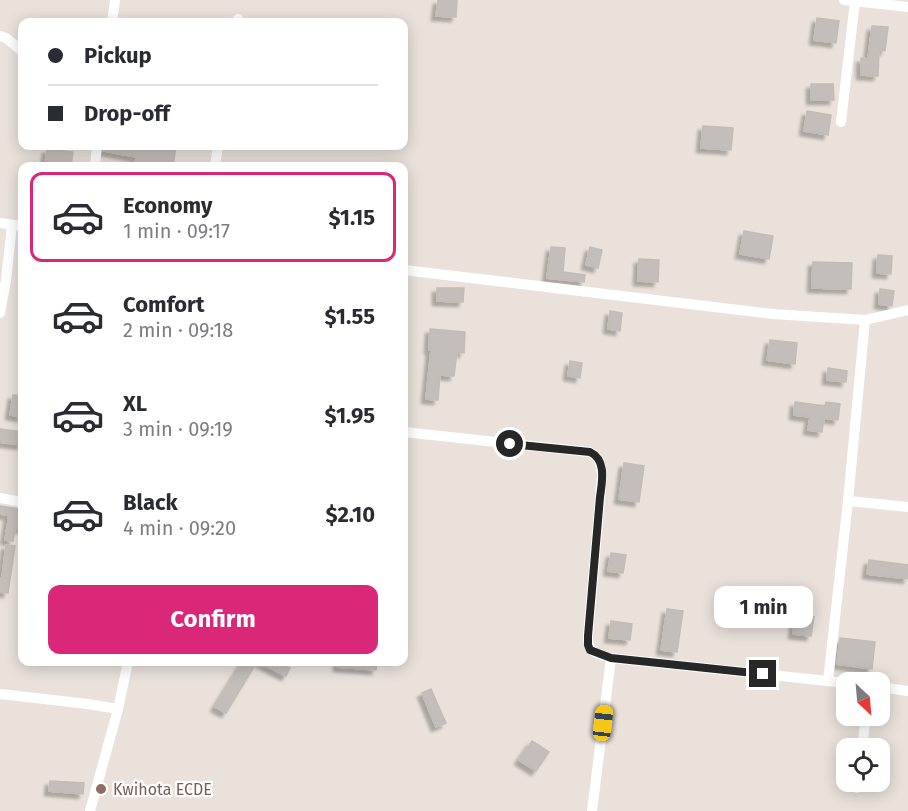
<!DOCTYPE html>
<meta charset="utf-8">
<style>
body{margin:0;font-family:"Fira Sans",sans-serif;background:#f7f7f7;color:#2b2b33;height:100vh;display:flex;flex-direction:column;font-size:22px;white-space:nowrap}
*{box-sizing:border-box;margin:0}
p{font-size:20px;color:#7c7c81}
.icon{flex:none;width:33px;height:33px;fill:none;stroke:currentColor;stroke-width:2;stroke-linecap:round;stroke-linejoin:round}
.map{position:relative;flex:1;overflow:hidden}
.panel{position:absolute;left:18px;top:162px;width:390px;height:504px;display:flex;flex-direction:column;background:#fff;border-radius:12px;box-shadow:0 3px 15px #0003}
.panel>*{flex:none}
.guide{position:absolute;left:18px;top:18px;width:390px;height:132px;border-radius:12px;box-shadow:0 3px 15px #0003;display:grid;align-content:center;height:132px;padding:0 30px;background:#fff}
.needle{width:39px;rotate:154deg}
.controls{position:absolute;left:836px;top:672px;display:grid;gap:12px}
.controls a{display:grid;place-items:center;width:54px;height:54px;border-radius:12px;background:#fff;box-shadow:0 3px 15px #0003;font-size:30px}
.end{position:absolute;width:27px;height:27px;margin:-14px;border:8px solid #272727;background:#fff;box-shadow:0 0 0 3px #fff}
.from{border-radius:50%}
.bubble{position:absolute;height:42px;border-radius:12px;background:#fff;box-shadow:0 3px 15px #0003;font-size:20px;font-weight:700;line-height:42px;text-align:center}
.car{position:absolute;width:18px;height:36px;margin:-18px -9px;border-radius:8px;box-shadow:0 0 4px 2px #0007;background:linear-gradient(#f5c518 24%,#345 0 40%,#f5c518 0 76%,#345 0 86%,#f5c518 0)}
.guide b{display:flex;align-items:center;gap:21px;height:57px;font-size:22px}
.guide b+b{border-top:2px solid #e1e1e2}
.guide i{width:15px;height:15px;background:#2b2b33}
ul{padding:10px 0 0;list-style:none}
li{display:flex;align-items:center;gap:18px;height:90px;margin:0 12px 9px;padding:0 18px;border:3px solid transparent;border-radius:12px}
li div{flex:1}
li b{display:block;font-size:22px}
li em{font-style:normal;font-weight:700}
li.current{border-color:#db2777}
li>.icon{width:54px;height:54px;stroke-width:1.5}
.button{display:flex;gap:12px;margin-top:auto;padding:12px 30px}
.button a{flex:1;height:69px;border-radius:12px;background:#db2777;color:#fff;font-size:24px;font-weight:700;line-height:69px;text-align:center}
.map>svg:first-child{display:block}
</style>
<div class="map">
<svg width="908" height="811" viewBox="0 0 908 811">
<defs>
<filter id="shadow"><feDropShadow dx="-4.5" dy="4.5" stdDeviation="1.5" flood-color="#0004"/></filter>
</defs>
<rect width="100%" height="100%" fill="#e9e1da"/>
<g fill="#c4beba" stroke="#c3bcb4" stroke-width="1.5" filter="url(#shadow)">
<path d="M438,0H457L456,17L436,16Z"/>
<path d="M817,18L839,21L836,43L814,40Z"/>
<path d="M872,26L888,27L885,51L879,50L878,76L861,75V58L868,59Z"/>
<path d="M811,84H833L834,100H811Z"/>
<path d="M807,111L831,115L828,135L804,131Z"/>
<path d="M703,126L733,128L731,150L701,148Z"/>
<path d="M104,146H116L137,149L138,146H176L173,166H135L136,157L104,151Z"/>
<path d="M47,149L73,152L71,166L45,164Z"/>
<path d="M744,231L773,236L769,259L740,254Z"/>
<path d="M551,247L565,248L563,272L585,275L584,282L547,278Z"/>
<path d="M590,247L602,250L598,268L586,265Z"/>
<path d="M878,255L892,256L891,274L877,273Z"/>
<path d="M639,259L659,260L658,282L638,281Z"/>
<path d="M813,262L852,263L851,289L812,288Z"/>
<path d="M437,288H464L463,302L437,301Z"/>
<path d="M880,289L894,291L892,306L879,304Z"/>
<path d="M610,311L622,313L620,331L608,329Z"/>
<path d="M430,329L465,332L464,353L457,352L454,376L440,375L438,400L426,399L431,350H429Z"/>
<path d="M770,340L797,343L795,364L767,360Z"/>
<path d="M570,361L582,363L580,378L568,376Z"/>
<path d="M828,368L847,371L846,382L827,380Z"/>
<path d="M13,395L22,396V417L10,415Z"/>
<path d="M795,402L825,406L826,402L840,404L838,420L824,418L822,432L808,430L810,417L794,415Z"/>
<path d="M0,429L22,432V445L0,442Z"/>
<path d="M624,463L644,466L639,502L619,499Z"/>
<path d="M0,506L20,509L19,511H22V529L15,528L13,541L5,540L9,515L0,514Z"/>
<path d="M6,545L15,546L8,593L0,592V578L2,579Z"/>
<path d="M611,553L626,555L623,573L608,571Z"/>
<path d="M869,560L908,565V579L867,574Z"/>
<path d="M667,609L683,611L677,652L661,650Z"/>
<path d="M795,615L814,617L811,636L793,634Z"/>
<path d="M611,621L632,624L630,640L609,638Z"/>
<path d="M840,638L875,642L872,669L837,664Z"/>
<path d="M243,662H257L226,713L215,707Z"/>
<path d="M259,662H278L290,668L286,676Z"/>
<path d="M338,662H377L376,670L338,667Z"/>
<path d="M431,689L446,723L436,727L422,693Z"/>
<path d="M532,741L549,752L536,771L519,760Z"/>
<path d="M50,781L84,783L83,794L49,791Z"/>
</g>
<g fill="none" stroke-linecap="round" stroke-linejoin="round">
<g stroke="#fff" stroke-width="10">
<path d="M844,0L908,7"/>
<path d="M238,19V22"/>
<path d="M112,22L115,0"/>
<path d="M0,36L6,38L22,51"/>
<path d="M841,122L855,1"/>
<path d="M95,166L97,146"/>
<path d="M215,166L218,146"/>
<path d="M0,223L22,226"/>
<path d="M404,270L773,314L865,320L908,310"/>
<path d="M0,313L6,280L12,225"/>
<path d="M404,432L589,452C600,457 601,465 602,475L588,636C588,654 596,653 611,658L846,683"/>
<path d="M0,498L22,502"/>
<path d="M848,501L908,507"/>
<path d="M828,681L848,501L865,320"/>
<path d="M879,687L908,691"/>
<path d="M0,694L88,704L118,709"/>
<path d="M862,748L866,716"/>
<path d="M857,788V782"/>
<path d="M90,811L118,709L128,662"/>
<path d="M592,811L611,658"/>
</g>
</g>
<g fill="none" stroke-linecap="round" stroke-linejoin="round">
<path stroke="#272727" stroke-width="8" d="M510,444L590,452C607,460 602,482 600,497L588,636V645L590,650L611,658L763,674"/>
</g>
<circle fill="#8d6e63" stroke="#fff" stroke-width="2" cx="101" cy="789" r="6"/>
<g text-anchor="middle" stroke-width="4.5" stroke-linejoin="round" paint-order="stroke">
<g font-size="16" fill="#785e54" stroke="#fff" text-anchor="start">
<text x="113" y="795">Kwihota ECDE</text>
</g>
</g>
</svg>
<div class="controls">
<a><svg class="needle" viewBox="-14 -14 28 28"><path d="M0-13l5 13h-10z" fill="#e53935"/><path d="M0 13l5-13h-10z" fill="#7c7c81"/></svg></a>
<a><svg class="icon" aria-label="locate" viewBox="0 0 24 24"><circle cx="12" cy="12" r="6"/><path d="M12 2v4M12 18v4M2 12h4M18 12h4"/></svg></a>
</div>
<i class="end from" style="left:510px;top:444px"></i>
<i class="end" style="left:763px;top:674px"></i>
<div class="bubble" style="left:714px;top:586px;width:99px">1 min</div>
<i class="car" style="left:603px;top:723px;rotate:7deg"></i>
<div class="guide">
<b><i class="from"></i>Pickup</b>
<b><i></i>Drop-off</b>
</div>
<section class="panel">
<ul>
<li class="current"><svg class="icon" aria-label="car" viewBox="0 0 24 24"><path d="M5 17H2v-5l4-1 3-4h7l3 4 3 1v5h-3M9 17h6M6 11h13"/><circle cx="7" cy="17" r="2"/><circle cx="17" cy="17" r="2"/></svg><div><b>Economy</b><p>1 min · 09:17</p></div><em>$1.15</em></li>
<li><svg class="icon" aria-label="car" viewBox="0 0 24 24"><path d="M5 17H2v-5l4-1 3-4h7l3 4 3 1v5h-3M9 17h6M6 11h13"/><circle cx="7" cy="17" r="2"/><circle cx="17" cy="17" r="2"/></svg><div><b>Comfort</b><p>2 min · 09:18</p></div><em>$1.55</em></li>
<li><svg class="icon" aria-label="car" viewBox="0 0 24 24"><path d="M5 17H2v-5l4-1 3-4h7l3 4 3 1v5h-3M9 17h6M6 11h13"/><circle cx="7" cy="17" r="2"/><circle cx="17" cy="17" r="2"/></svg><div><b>XL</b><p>3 min · 09:19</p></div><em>$1.95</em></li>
<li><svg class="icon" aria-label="car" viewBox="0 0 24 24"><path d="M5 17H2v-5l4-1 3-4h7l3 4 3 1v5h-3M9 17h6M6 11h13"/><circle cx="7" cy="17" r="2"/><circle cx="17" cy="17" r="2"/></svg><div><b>Black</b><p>4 min · 09:20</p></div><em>$2.10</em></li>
</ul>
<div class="button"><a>Confirm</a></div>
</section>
</div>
